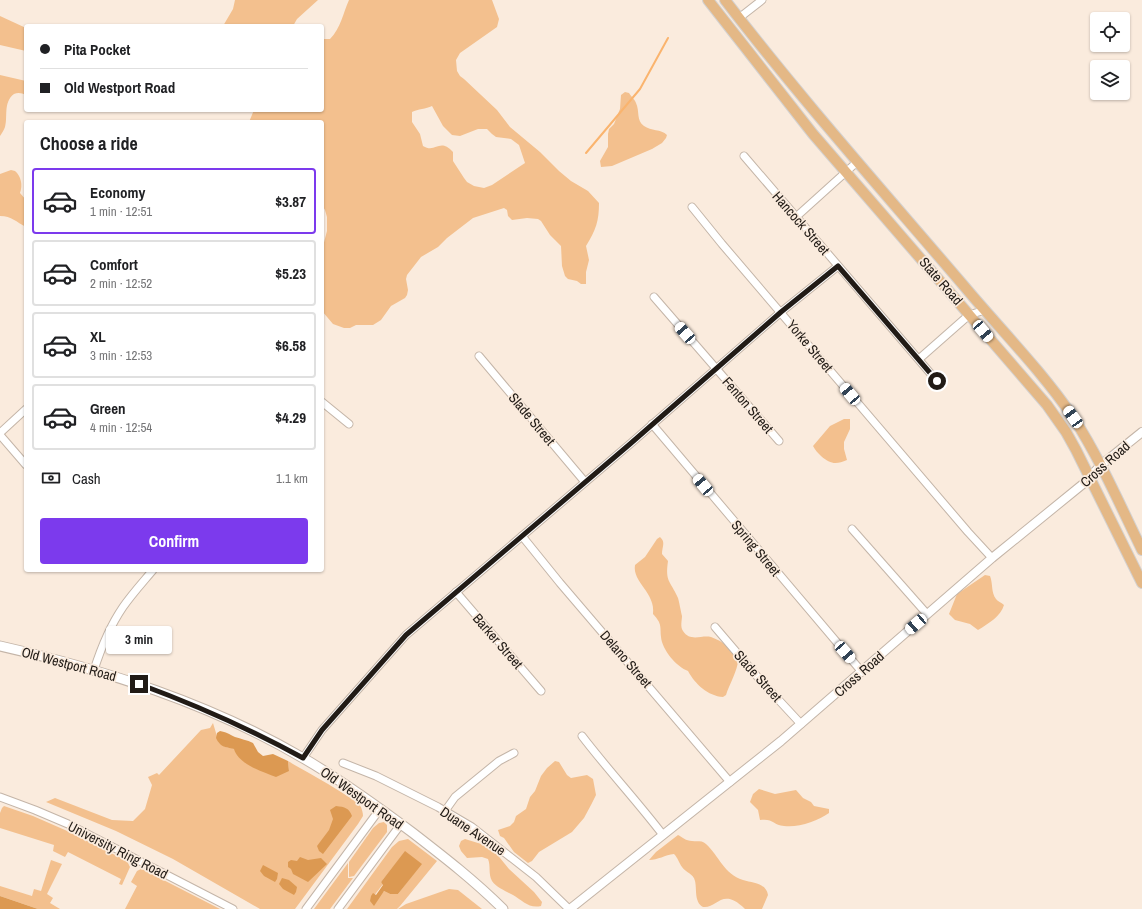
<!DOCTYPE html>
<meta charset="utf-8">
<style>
body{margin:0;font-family:"Archivo Narrow",sans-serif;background:#f6f6f6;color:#202124;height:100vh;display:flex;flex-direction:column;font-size:15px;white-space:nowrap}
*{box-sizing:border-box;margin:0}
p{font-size:13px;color:#757577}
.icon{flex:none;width:22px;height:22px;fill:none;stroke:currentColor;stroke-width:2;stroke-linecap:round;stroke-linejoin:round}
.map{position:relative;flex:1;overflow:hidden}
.sheet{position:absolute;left:24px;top:120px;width:300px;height:452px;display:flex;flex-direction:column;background:#fff;border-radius:4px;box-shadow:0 1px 3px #0004}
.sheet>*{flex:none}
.banner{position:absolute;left:24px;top:24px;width:300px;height:88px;border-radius:4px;box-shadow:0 1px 3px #0004;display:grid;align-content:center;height:88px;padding:0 16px;background:#fff}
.controls{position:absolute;left:1090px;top:12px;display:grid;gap:8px}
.controls a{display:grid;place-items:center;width:40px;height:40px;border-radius:4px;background:#fff;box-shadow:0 1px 3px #0004;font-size:20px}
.end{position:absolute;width:18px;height:18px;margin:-9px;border:5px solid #211b16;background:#fff;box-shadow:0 0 0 2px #fff}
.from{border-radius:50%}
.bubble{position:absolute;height:28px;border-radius:4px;background:#fff;box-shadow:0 1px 3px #0004;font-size:13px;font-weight:700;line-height:28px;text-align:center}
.car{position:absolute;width:12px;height:24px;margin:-12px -6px;border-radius:5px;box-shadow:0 0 3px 1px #0007;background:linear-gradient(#fff 24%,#345 0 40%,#fff 0 76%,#345 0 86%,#fff 0)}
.banner b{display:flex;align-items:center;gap:14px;height:38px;font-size:15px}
.banner b+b{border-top:1px solid #e0e0e0}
.banner i{width:10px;height:10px;background:#202124}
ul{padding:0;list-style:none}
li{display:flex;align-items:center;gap:12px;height:66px;margin:0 8px 6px;padding:0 8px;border:2px solid #e0e0e0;border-radius:4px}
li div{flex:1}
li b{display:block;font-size:15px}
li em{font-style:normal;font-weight:700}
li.on{border-color:#7c3aed}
li>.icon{width:36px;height:36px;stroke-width:1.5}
h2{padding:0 16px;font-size:18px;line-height:48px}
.pay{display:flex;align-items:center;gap:10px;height:44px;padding:0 16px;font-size:15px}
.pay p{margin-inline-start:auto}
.action{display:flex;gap:8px;margin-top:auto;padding:8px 16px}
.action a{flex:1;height:46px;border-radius:4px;background:#7c3aed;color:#fff;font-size:16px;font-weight:700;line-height:46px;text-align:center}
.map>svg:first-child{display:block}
</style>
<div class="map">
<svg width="1142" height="909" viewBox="0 0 1142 909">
<rect width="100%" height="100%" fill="#faebdd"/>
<g fill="#f3c08e" fill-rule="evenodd">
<path d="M235,0H318L297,19L293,26H223L233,9Z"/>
<path d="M349,0H492L499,19L497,27L460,53L456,60L457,71L460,76L464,79L497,110L510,127L540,152L559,171L571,181L588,191L599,203C599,221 596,230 586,246L589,260L586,272V284H581L577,281L568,279L565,276L562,266L561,246L550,235L541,221L538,219L527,218L512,220L508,216L507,210L504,208L473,218L447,238L438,247L421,257L407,275L406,279L408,290L407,295L405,298L391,306L381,320L373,325H356L350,328H344L333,324L322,311V250L327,231V217L325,210L322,205V122H249L254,110H322V39H330C341,28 343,13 349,0ZM432,106L443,126L452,135L460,136L478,129H487L492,134L496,137L511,139L519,145L525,163L492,185L484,188L474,186L467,182L464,178L453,161V152C439,137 436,154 423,146L420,134L412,122V112C418,109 426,109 432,106Z"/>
<path d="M0,16L26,28V51L0,45Z"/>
<path d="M0,75L26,81V95C22,93 18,92 14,94C3,102 8,117 5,127C4,130 2,133 0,136Z"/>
<path d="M625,92L629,93C631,96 635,100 636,103C640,112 636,120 644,126C651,131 661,129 667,135L666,138L662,143L652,149L612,166L601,167L600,161L608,147V134L609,129L614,124L620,109L621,95Z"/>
<path d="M11,170L15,171C21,176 23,185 20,193L26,200V227C16,222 12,216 0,216V174Z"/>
<path d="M844,419H850V429L844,442V449L847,460C836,465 830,464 821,456C818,453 815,450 813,446L830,426Z"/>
<path d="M660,537C666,542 662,547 662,554L668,561C665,582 670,580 678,598C679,601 681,612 682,616C682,620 680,627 683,631C690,642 701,635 711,637C719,640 726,644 731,650C734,653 737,656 738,660C738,670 729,685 726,695L723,697C708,696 695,684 688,671C677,667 662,650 661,637C660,625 662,624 653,614C656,593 632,582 635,565L645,557L657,539Z"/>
<path d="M985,575L990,576C993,583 991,593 996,599C998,602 1001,602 1004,605C1001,616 988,624 978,630L970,624L955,620L949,614L957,594Z"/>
<path d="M213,723L219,743L228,748H232L289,771L288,761C301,769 354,797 361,807C362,810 363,813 363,816L358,824L295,909H260L173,859L116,831L46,802L55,798L112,820L133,821L145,809L152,785L148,777L157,773L159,775L201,730L210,728Z"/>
<path d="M555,761L559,762L567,775L571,778L587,775L593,779L596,795L591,805L584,818L572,832L539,852L532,861L528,863L514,852L504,838L500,836L498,830L510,826L514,822L516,816L526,809L530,797L535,791L541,776L547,768Z"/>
<path d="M759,789L775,794L796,790L803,798L811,802L814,806L829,809V813C818,821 798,828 784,826C773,825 773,818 760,820L758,810L750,802L753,794Z"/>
<path d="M4,806L33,816L65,830L127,861L130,867L122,885L119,884L121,879L68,852L65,857L53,851L54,845L0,828V813L2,808Z"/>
<path d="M384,822L387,825V832L354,876L349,877V862L373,828L379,823Z"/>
<path d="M678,835C682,837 686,841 692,841C697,842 702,840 706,844C719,856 724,874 743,880C753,883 766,883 768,895L762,909H745C722,886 717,909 703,907C694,902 697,889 695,881C693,873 686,873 682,867C679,863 678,858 674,854C665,855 658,860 649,860L656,852Z"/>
<path d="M408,839L437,861L400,906L397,909H347L392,847L399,841ZM405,852L421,864L398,894H390L384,891L370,901L383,884L381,882Z"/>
<path d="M465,839L491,847L509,869L534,892L542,902L541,906C529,909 522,900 513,895C506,891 497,888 492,881C488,874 491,866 488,859L482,857L467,858L461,851L459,846L461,841Z"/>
<path d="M51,860L62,864L47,894L53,898L50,903L60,909H38L0,896V886L32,896L34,889L41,891Z"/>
<path d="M348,863V878H353L330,909H314Z"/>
<path d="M141,869L144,870L220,909H125L137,886L131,882L137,871Z"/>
<path d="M449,889L458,890L482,909H398L406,904Z"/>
</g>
<g fill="#dc9952">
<path d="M220,731C226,732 229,734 235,737C241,739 247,740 253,743L258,752L263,756L273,754L288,761L289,771L276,777C263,772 238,764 234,749C225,747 220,747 216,738L217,733Z"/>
<path d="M336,806C345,807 349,808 352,816L323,854L319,851L317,846L329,830L333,819L330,810Z"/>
<path d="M405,851L422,864L398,894H390L384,891L374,906L370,901L371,896L373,893L376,895L383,885L381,882Z"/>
<path d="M300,857L308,860L321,858L327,864L308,882L293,874L291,869L288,867V862L291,860L297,861Z"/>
<path d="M263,865L278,873L277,879L275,882L264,876L260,871Z"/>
<path d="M282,878L289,880L297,887L296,892L294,895L283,889L279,884Z"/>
<path d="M0,896L38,909H0Z"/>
</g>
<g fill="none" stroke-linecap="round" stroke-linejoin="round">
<path stroke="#fab46e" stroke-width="2" d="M586,153L640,89L668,38"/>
<defs>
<g id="minor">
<path d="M739,18L762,0"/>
<path d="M744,156L937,381"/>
<path d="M692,207L722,244L968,532L992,558"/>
<path d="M796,217L857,162"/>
<path d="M654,297L779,441"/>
<path d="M479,356L585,482"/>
<path d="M919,359L969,315L985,310"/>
<path d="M322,402L349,424"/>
<path d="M652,424L862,672"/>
<path d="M0,433L26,409"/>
<path d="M0,435L26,465"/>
<path d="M852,529L927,614"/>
<path d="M522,536L560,583L730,782"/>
<path d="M456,592L541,691"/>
<path d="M715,627L762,682L801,724"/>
<path d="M94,670C101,648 110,626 123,607C132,594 143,582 153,570"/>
<path d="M582,736C608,770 637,801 663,835"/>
<path d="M303,758L322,730L406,635L630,444L781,312L838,266"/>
<path d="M343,763L376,776L438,807L472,827L536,877L569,909"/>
<path d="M0,797L35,810L68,824L233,909"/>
<path d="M445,811L455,797L499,761L514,753"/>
<path d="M306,909L380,809"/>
<path d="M338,909L401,824"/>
</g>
<path id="tertiary" d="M570,909L781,741L992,558L1083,484L1101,465L1142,432"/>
<path id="secondary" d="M0,646C105,670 209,703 303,758C341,780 377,806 413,833C444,857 475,881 503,909"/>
<g id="primary">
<path d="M708,0L813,134L1047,405L1066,432L1076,450L1142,583"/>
<path d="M725,0C801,99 883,191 964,286C1000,329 1041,370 1073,417C1100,459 1120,505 1142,550"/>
</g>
</defs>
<use href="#minor" stroke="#c4b5a8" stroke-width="9"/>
<use href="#tertiary" stroke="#c4b5a8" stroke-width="10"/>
<use href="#secondary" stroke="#c4b5a8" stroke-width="11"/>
<use href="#primary" stroke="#d3d1d0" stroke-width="12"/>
<use href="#minor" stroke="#fff" stroke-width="7"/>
<use href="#tertiary" stroke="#fff" stroke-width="8"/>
<use href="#secondary" stroke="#fff" stroke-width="9"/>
<use href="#primary" stroke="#e4b886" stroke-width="10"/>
</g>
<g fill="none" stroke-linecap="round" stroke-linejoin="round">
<path stroke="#211b16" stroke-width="5" d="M139,684C196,705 250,729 303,758L322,730L406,635L630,444L781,312L838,266L937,381"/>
</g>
<g text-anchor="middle" stroke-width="3.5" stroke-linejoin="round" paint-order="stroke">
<g font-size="14" fill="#211b16" stroke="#faebdd">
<text transform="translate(801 223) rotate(49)" y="5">Hancock Street</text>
<text transform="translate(941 281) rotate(49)" y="5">State Road</text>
<text transform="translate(810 346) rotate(50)" y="5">Yorke Street</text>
<text transform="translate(748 405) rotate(49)" y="5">Fenton Street</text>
<text transform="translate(532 419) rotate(50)" y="5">Slade Street</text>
<text transform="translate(1105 464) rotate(-42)" y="5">Cross Road</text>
<text transform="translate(756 548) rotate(50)" y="5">Spring Street</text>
<text transform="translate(498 641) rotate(49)" y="5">Barker Street</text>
<text transform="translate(626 659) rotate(49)" y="5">Delano Street</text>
<text transform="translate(69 664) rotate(15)" y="5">Old Westport Road</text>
<text transform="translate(859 674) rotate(-41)" y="5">Cross Road</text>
<text transform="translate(758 676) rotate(48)" y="5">Slade Street</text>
<text transform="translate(362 798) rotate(35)" y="5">Old Westport Road</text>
<text transform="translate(473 831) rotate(34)" y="5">Duane Avenue</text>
<text transform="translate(118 850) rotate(27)" y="5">University Ring Road</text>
</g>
</g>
</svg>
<div class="controls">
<a><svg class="icon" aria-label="locate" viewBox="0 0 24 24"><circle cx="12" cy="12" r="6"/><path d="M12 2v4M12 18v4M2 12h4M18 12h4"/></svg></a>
<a><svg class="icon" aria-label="layers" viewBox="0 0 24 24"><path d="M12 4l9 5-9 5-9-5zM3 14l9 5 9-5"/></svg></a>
</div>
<i class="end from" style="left:937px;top:381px"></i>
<i class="end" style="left:139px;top:684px"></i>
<div class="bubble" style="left:106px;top:626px;width:66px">3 min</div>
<i class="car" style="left:983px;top:331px;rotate:140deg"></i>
<i class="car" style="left:685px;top:333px;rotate:319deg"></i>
<i class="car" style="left:850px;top:394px;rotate:320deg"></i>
<i class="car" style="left:1073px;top:417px;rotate:325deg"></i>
<i class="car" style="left:703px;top:485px;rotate:320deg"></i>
<i class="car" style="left:916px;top:624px;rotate:229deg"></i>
<i class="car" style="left:845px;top:652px;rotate:139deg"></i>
<div class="banner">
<b><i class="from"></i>Pita Pocket</b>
<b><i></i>Old Westport Road</b>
</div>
<section class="sheet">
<h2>Choose a ride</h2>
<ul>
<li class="on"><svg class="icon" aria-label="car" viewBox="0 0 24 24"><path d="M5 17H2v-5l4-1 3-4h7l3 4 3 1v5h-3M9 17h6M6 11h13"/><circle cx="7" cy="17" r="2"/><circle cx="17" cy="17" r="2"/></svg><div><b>Economy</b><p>1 min · 12:51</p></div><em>$3.87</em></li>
<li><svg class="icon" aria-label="car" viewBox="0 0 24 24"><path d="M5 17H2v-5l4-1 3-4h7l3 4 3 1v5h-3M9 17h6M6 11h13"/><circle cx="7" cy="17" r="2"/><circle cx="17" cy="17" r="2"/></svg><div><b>Comfort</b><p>2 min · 12:52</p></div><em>$5.23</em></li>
<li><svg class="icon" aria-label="car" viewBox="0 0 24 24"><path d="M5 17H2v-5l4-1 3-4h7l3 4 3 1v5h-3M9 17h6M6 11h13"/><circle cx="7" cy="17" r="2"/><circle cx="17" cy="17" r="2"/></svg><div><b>XL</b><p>3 min · 12:53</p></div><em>$6.58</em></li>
<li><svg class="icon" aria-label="car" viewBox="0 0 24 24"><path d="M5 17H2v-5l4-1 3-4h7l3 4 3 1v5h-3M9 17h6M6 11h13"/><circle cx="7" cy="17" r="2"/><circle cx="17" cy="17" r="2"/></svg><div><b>Green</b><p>4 min · 12:54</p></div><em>$4.29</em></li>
</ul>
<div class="pay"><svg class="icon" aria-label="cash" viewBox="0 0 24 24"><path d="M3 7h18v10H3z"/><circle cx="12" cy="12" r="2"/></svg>Cash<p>1.1 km</p></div>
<div class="action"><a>Confirm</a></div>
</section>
</div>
